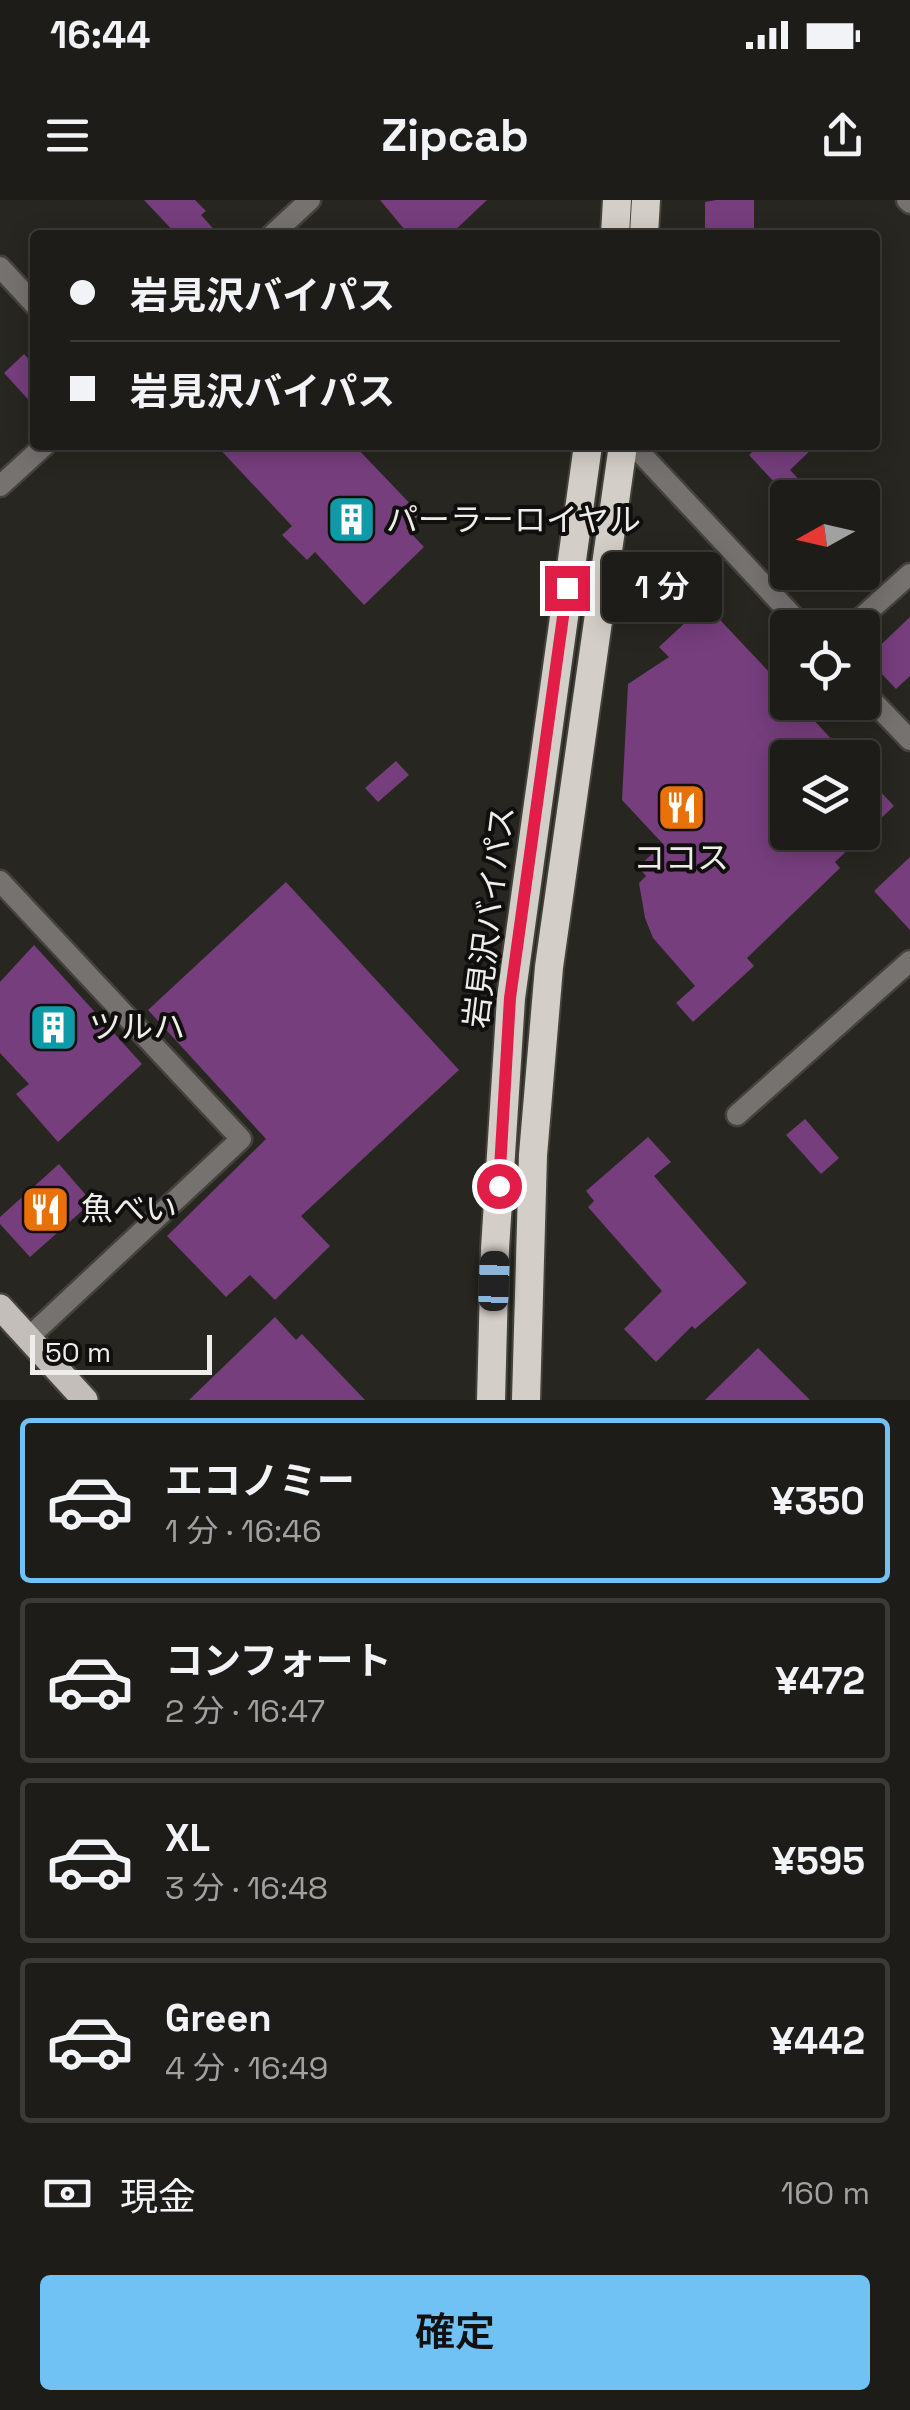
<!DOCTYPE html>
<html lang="ja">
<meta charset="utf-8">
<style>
body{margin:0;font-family:"Space Grotesk","Noto Sans JP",sans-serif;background:#262521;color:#f1f3f6;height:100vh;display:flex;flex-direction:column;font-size:38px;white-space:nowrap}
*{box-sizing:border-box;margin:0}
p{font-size:32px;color:#a1a1a2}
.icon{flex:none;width:55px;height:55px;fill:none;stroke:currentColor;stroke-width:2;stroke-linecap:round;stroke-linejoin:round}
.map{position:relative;height:1200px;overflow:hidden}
.details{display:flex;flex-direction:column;background:#1e1c18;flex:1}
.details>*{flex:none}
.banner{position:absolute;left:30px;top:30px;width:850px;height:220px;border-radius:10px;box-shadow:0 5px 25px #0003,0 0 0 2px #3c3a37;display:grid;align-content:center;height:220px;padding:0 40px;background:#1e1c18}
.needle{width:65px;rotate:262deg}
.tools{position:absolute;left:770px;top:280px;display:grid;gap:20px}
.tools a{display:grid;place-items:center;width:110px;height:110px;border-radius:10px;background:#1e1c18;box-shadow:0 5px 25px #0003,0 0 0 2px #3c3a37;font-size:50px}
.scale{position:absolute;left:30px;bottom:25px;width:182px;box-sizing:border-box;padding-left:10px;border:5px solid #eeede9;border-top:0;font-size:28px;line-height:35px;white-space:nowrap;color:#eeede9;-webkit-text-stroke:8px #100f0d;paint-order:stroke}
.end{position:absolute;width:45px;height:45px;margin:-22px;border:12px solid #e11d48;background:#fff;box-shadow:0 0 0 5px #fff}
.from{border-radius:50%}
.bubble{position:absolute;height:70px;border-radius:10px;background:#1e1c18;box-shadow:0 5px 25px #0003,0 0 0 2px #3c3a37;font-size:32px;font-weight:600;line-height:70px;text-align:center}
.car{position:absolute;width:30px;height:60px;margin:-30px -15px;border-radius:12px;box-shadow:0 0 8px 2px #0007;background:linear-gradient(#222 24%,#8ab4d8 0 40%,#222 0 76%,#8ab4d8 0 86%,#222 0)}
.banner b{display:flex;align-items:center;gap:35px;height:95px;font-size:38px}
.banner b+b{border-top:2px solid #3c3a37}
.banner i{width:25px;height:25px;background:#f1f3f6}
ul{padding:18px 0 0;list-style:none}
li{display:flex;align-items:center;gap:30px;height:165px;margin:0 20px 15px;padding:0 20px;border:5px solid #3c3a37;border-radius:10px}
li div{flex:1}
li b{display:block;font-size:38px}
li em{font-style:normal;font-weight:600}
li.on{border-color:#70c1f4}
li>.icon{width:90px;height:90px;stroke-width:1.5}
.pay{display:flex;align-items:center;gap:25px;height:110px;padding:0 40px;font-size:38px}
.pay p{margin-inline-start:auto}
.button{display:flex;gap:20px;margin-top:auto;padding:20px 40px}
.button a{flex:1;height:115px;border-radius:10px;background:#70c1f4;color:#111;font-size:40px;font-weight:600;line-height:115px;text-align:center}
.status{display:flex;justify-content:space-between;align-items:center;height:70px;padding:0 50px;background:#1e1c18;direction:ltr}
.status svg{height:28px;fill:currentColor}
header{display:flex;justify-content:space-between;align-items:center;height:130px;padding:0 40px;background:#1e1c18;font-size:45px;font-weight:600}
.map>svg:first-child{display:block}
</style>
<div class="status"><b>16:44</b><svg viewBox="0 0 49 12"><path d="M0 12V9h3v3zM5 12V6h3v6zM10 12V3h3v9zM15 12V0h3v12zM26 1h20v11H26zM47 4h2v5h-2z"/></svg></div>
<header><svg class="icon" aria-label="menu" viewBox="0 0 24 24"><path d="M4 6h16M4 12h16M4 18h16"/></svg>Zipcab<svg class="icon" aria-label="share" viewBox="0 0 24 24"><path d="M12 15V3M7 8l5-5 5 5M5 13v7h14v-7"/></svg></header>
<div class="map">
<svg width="910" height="1200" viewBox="0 0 910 1200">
<rect width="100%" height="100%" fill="#282620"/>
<g fill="#763e7d">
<path d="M144,0H195L206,11L201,15L219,35H177Z"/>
<path d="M380,0H487L450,35H409Z"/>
<path d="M716,0H754V35H705V2Z"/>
<path d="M24,154L35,166V207L4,173Z"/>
<path d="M216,245H354L420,314L406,328L424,347L364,405L315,352L307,360L282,335L292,326Z"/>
<path d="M760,245H816L790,270L817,298H789L749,255Z"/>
<path d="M705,404L788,492V502H797L849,558H788V632H862V572L894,606L835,662L840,668L747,758L754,766L693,822L676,803L695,786L653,738L645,718L639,683L646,676L638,667L663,644L622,600L628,484L669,457L659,447Z"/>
<path d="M910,417V476L896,489L867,458Z"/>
<path d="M396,561L409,575L378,602L365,588Z"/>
<path d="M910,657V730L874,691Z"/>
<path d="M286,682L459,870L301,1016L330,1046L275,1100L250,1075L226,1097L167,1036L266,939L148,810Z"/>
<path d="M34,745L142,864L58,942L16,894L29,884L0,853V782Z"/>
<path d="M805,919L839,958L821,974L786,935Z"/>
<path d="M648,937L671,962L654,976L747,1083L695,1129L692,1126L656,1162L624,1129L662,1091L588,1007L594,1001L586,991Z"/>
<path d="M59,964L92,1002L30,1057L0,1024V1017Z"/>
<path d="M275,1117L296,1140L302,1134L365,1200H189Z"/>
<path d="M758,1148L810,1200H705Z"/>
</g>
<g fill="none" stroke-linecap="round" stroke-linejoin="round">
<defs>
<g id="minor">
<path d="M907,0L910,3"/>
<path d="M633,245L804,428"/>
<path d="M850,428L910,374"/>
<path d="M862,490L910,540"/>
<path d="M0,681L241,939L28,1138"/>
<path d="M737,915L910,761"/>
</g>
<g id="tertiary">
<path d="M272,35L310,0"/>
<path d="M0,67L35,105"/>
<path d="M0,286L45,245"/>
</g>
<path id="primary" d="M0,1107L85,1200"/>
<g id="trunk">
<path d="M615,35L617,0"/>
<path d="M644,35L646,0"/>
<path d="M491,1200L495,1049L511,798L588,245"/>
<path d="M526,1200L533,955L549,767L623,245"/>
</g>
</defs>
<use href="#minor" stroke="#44423c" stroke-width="25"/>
<use href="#tertiary" stroke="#44423c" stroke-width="25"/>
<use href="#primary" stroke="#44423c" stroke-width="30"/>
<use href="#trunk" stroke="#44423c" stroke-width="32"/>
<use href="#minor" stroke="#757270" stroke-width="20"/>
<use href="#tertiary" stroke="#757270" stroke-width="20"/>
<use href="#primary" stroke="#c4beba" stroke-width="25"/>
<use href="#trunk" stroke="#d4cec8" stroke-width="28"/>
</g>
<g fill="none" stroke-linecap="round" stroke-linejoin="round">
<path stroke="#e11d48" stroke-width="12" d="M499,986L510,798L567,388"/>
</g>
<defs>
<symbol id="building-square" viewBox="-11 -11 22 22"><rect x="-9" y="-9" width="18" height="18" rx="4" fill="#0f9aa8" stroke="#100f0d"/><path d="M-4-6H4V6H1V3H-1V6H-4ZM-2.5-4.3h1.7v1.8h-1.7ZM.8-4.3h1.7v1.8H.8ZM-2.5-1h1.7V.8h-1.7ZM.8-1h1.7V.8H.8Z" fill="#fff"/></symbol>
<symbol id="restaurant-square" viewBox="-11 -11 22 22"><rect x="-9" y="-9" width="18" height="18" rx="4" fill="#e8710a" stroke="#100f0d"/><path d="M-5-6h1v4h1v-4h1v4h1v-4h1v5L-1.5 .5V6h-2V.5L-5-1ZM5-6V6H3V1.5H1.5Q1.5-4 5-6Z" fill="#fff"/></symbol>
</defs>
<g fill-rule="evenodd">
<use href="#building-square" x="324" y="292" width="55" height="55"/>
<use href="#restaurant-square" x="654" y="580" width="55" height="55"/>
<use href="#building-square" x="26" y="800" width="55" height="55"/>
<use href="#restaurant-square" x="18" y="982" width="55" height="55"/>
</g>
<g text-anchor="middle" stroke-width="8" stroke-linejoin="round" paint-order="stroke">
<g font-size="32" fill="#eeede9" stroke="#100f0d" text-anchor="start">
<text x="386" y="331">パーラーロイヤル</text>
<text x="681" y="669" text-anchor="middle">ココス</text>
<text x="89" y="838">ツルハ</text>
<text x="81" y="1020">魚べい</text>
</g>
<g font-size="32" fill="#eeede9" stroke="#100f0d">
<text transform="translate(489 717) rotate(-83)" y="11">岩見沢バイパス</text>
</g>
</g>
</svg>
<div class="tools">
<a><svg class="needle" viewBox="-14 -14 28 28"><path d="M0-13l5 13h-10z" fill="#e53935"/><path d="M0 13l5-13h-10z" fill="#a1a1a2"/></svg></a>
<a><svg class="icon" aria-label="locate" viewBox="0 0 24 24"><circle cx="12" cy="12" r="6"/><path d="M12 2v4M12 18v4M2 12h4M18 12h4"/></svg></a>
<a><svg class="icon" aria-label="layers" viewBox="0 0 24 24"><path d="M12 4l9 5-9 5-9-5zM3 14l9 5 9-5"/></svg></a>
</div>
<div class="scale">50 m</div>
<i class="end from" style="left:499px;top:986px"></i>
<i class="end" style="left:567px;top:388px"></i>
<div class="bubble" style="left:602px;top:352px;width:120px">1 分</div>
<i class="car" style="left:494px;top:1081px;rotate:2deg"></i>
<div class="banner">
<b><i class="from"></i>岩見沢バイパス</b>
<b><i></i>岩見沢バイパス</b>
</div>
</div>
<section class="details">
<ul>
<li class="on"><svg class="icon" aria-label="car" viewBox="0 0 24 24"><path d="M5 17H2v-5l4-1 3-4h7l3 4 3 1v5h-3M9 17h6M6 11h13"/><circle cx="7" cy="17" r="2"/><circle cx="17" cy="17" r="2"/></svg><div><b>エコノミー</b><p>1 分 · 16:46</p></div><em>¥350</em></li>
<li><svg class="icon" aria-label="car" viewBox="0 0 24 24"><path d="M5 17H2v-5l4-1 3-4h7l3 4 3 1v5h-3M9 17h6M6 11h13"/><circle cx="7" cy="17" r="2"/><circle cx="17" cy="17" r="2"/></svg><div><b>コンフォート</b><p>2 分 · 16:47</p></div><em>¥472</em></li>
<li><svg class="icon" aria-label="car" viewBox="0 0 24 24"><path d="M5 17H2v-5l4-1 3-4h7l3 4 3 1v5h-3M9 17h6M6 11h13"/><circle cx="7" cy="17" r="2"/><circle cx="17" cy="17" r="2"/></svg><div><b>XL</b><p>3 分 · 16:48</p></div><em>¥595</em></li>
<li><svg class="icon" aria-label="car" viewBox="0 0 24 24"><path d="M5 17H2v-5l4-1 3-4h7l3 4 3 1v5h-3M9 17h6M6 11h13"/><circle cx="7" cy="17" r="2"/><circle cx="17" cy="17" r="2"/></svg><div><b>Green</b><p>4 分 · 16:49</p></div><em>¥442</em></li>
</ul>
<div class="pay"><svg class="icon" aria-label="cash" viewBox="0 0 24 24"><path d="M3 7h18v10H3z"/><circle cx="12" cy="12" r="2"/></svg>現金<p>160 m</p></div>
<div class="button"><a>確定</a></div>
</section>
